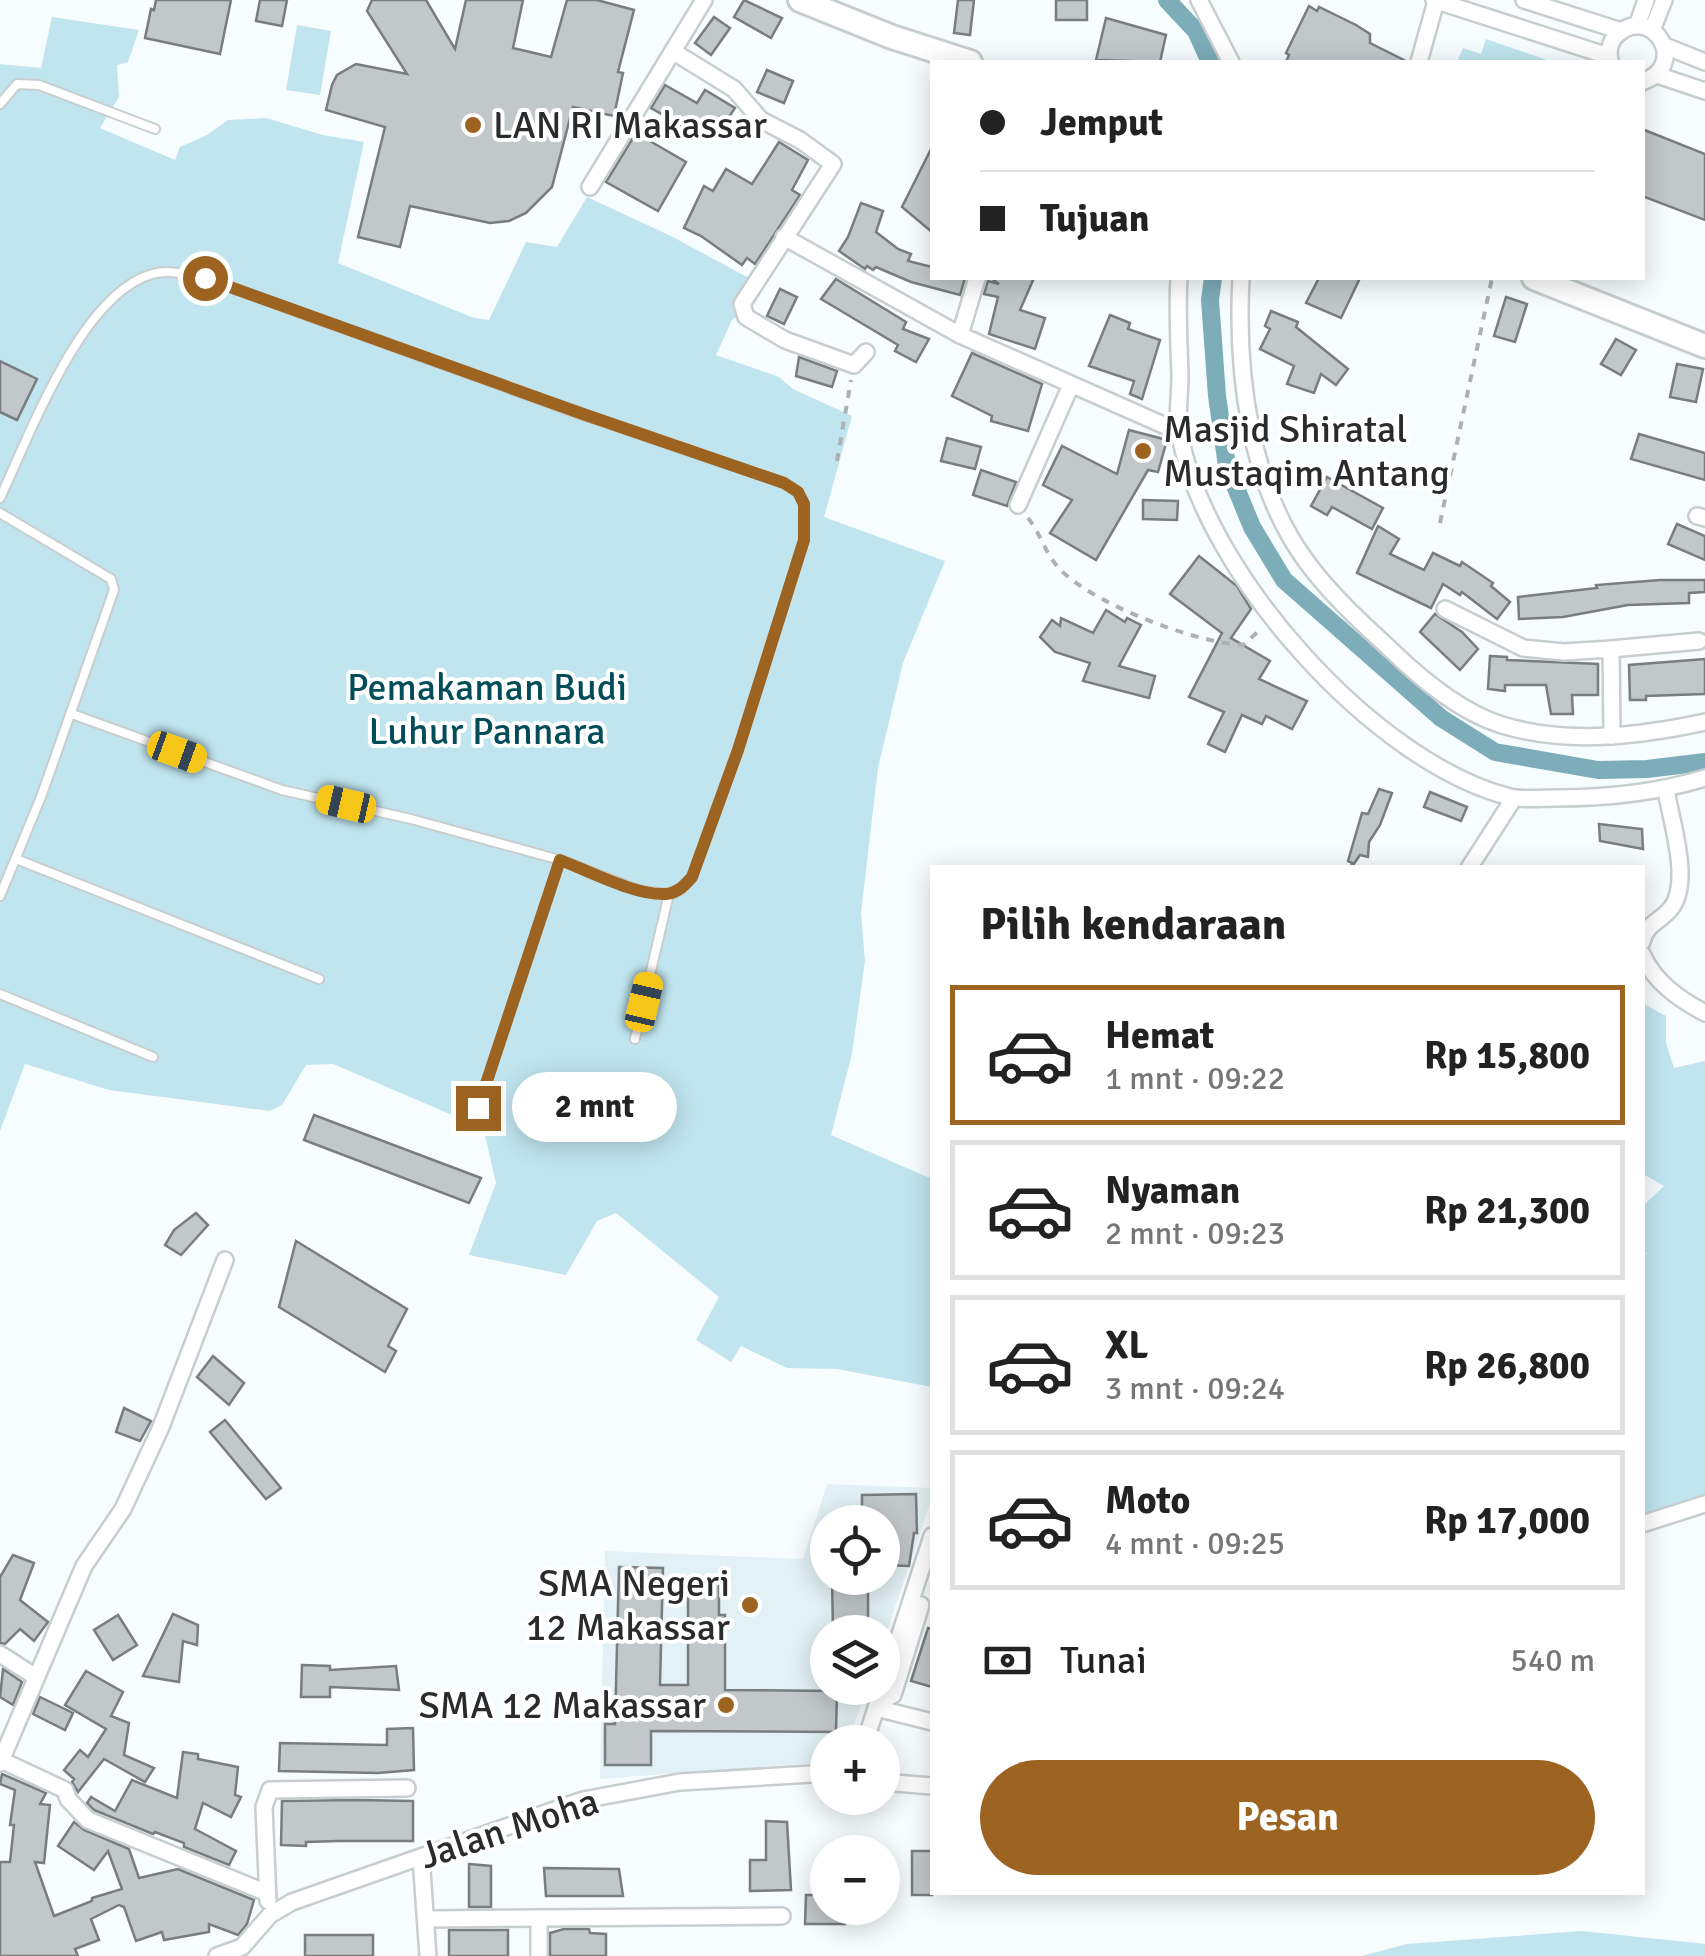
<!DOCTYPE html>
<html lang="id">
<meta charset="utf-8">
<style>
body{margin:0;font-family:Signika,sans-serif;background:#f2f2f2;color:#222;height:100vh;display:flex;flex-direction:column;font-size:38px;white-space:nowrap}
*{box-sizing:border-box;margin:0}
p{font-size:32px;color:#767676}
.icon{flex:none;width:55px;height:55px;fill:none;stroke:currentColor;stroke-width:2;stroke-linecap:round;stroke-linejoin:round}
.map{position:relative;flex:1;overflow:hidden}
.sheet{position:absolute;left:930px;top:865px;width:715px;height:1030px;display:flex;flex-direction:column;background:#fff;border-radius:0px;box-shadow:0 5px 25px #0003}
.sheet>*{flex:none}
.hud{position:absolute;left:930px;top:60px;width:715px;height:220px;border-radius:0px;box-shadow:0 5px 25px #0003;display:grid;align-content:center;height:220px;padding:0 50px;background:#fff}
.buttons{position:absolute;left:810px;top:1505px;display:grid;gap:20px}
.buttons a{display:grid;place-items:center;width:90px;height:90px;border-radius:50%;background:#fff;box-shadow:0 5px 25px #0003;font-size:50px}
.end{position:absolute;width:45px;height:45px;margin:-22px;border:12px solid #9d6321;background:#fff;box-shadow:0 0 0 5px #fff}
.from{border-radius:50%}
.bubble{position:absolute;height:70px;border-radius:35px;background:#fff;box-shadow:0 5px 25px #0003;font-size:32px;font-weight:700;line-height:70px;text-align:center}
.car{position:absolute;width:30px;height:60px;margin:-30px -15px;border-radius:12px;box-shadow:0 0 8px 2px #0007;background:linear-gradient(#f5c518 24%,#345 0 40%,#f5c518 0 76%,#345 0 86%,#f5c518 0)}
.hud b{display:flex;align-items:center;gap:35px;height:95px;font-size:38px}
.hud b+b{border-top:2px solid #e0e0e0}
.hud i{width:25px;height:25px;background:#222}
ul{padding:0;list-style:none}
li{display:flex;align-items:center;gap:30px;height:140px;margin:0 20px 15px;padding:0 30px;border:5px solid #e0e0e0;border-radius:0px}
li div{flex:1}
li b{display:block;font-size:38px}
li em{font-style:normal;font-weight:700}
li.active{border-color:#9d6321}
li>.icon{width:90px;height:90px;stroke-width:1.5}
h2{padding:0 50px;font-size:45px;line-height:120px}
.pay{display:flex;align-items:center;gap:25px;height:110px;padding:0 50px;font-size:38px}
.pay p{margin-inline-start:auto}
.button{display:flex;gap:20px;margin-top:auto;padding:20px 50px}
.button a{flex:1;height:115px;border-radius:60px;background:#9d6321;color:#fff;font-size:40px;font-weight:700;line-height:115px;text-align:center}
.map>svg:first-child{display:block}
</style>
<div class="map">
<svg width="1705" height="1956" viewBox="0 0 1705 1956">
<rect width="100%" height="100%" fill="#f7fdfe"/>
<path fill="#e2f1f5" fill-rule="evenodd" d="M827,1484L932,1488V1497L883,1643L882,1632H828V1688H867L848,1742H828L827,1762L600,1779L605,1551L803,1559ZM828,1522H882V1578H828Z"/>
<g fill="#c0e5ef">
<path d="M52,17L139,30L128,62L117,65L119,97L100,128L175,160L180,147L207,135L228,120L266,118L323,135L364,142L338,263L474,318L489,320L526,242L557,247L587,197L671,236L762,285L756,302L732,320L716,355L779,377L793,389L852,416L824,517L945,561L903,663L878,768L861,913L865,961L852,1054L831,1135L932,1179V1387L837,1369L787,1368L741,1346L731,1362L696,1340L719,1297L616,1213L597,1221L566,1275L469,1255L496,1183L485,1135L452,1115L333,1064L306,1065L282,1105L270,1111L109,1090L25,1064L0,1131V64L41,68Z"/>
<path d="M297,25L331,31L320,95L286,90Z"/>
<path d="M1486,39L1553,62H1457L1463,48L1481,54Z"/>
<path d="M1642,1003L1666,1016V1043L1674,1068L1705,1061V1512L1643,1531L1642,1254H1647L1643,1250V1206L1664,1186L1643,1174Z"/>
<path d="M1582,1931L1705,1944V1956H1362L1407,1944Z"/>
</g>
<g fill="none" stroke-linecap="round" stroke-linejoin="round">
<g stroke="#7dadb9" stroke-width="18">
<path d="M1167,0L1196,31L1210,62"/>
<path d="M1213,278L1210,300L1217,396L1227,466L1252,527L1284,580L1441,718L1495,752L1598,770L1647,769L1705,762"/>
</g>
</g>
<g fill="#c2c7c9" stroke="#787d7f" stroke-width="2.5">
<path d="M156,0H231L220,54L145,38L151,9L154,10Z"/>
<path d="M260,0H287L282,26L256,21Z"/>
<path d="M372,0H426L455,49L466,0H523L513,48L551,57L567,0H597L634,10L618,72L623,73L614,116L573,107L552,187L526,213L509,221L490,223L410,206L400,247L358,237L385,127L326,110L332,85L337,75L356,64L407,74L367,11Z"/>
<path d="M744,0L782,18L771,38L734,17Z"/>
<path d="M958,0H974L970,35L954,33Z"/>
<rect x="1056" y="0" width="31" height="20"/>
<path d="M1309,6L1317,11L1319,7L1356,25L1370,34V43L1408,62H1286L1289,55L1286,53Z"/>
<path d="M714,17L730,28L711,55L695,43Z"/>
<path d="M1106,18L1166,35L1160,62L1096,60Z"/>
<path d="M767,70L793,81L784,103L757,92Z"/>
<path d="M665,85L697,103L705,90L735,108L727,120L720,117L707,140L651,108Z"/>
<path d="M1642,129L1705,154V220L1642,196Z"/>
<path d="M636,133L686,162L658,211L606,182Z"/>
<path d="M779,142L808,160L792,190L800,195L755,264L747,258L742,265L701,236L684,228L704,186L713,191L726,169L752,184Z"/>
<path d="M932,147V232L902,207Z"/>
<path d="M861,203L883,211L876,232L898,249L911,254L908,261L932,267V278H965L960,295L911,282L876,267L873,270L867,266L865,269L839,251L848,237Z"/>
<path d="M991,278H1034L1020,310L1045,318L1035,349L989,334L998,297L984,294L988,281L999,284Z"/>
<path d="M1319,278H1360L1341,318L1306,303Z"/>
<path d="M836,279L906,322L903,329L929,339L916,362L895,351L898,345L821,299Z"/>
<path d="M780,289L797,297L784,324L767,316Z"/>
<path d="M1506,297L1527,304L1515,342L1494,336Z"/>
<path d="M1271,311L1298,322L1296,327L1348,369L1336,385L1321,374L1314,393L1287,384L1294,366L1260,349L1270,329L1265,326Z"/>
<path d="M1110,315L1130,323L1128,329L1160,340L1142,399L1130,394L1134,381L1089,366Z"/>
<path d="M1616,339L1636,350L1621,375L1601,364Z"/>
<path d="M972,353L1042,384L1028,431L991,421L992,416L952,396Z"/>
<path d="M799,357L837,371L832,387L796,376Z"/>
<path d="M0,361L37,379L17,420L0,412Z"/>
<path d="M1677,364L1703,369L1696,402L1670,397Z"/>
<path d="M1129,430L1167,440L1158,472L1148,470L1096,560L1050,533L1072,500L1043,485L1062,446L1117,474Z"/>
<path d="M1639,434L1705,453V480L1631,459Z"/>
<path d="M947,438L981,447L975,469L941,461Z"/>
<path d="M981,470L1016,482L1007,506L973,495Z"/>
<path d="M1327,477L1383,508L1372,529L1332,507L1327,515L1311,506Z"/>
<path d="M1143,500L1178,501L1177,520L1143,519Z"/>
<path d="M1677,524L1705,536V560L1668,544Z"/>
<path d="M1378,526L1399,539L1390,554L1424,570L1433,553L1460,566L1462,562L1493,583L1491,586L1510,602L1497,619L1462,592L1460,595L1443,584L1431,608L1357,573Z"/>
<path d="M1199,556L1237,586L1251,609L1231,638L1270,661L1259,679L1307,701L1292,729L1266,716L1262,724L1242,715L1225,752L1208,744L1224,712L1189,697L1222,633L1170,594Z"/>
<path d="M1660,580H1705V592L1689,593V603L1628,605L1563,617L1519,619L1518,597L1597,588L1596,585Z"/>
<path d="M1106,610L1125,622L1127,618L1141,625L1119,666L1155,676L1149,698L1083,681L1090,663L1055,652L1040,637L1052,620L1060,626L1061,618L1093,633Z"/>
<path d="M1435,614L1462,632L1478,649L1460,670L1420,632Z"/>
<path d="M1490,656L1507,657V660L1598,664V695H1572L1573,714H1551L1546,685H1505V691L1488,689Z"/>
<path d="M1705,659V694L1646,696V700H1630L1629,665Z"/>
<path d="M1379,789L1392,793L1380,825L1369,842L1368,857L1360,855L1351,868L1352,863L1348,861L1362,813L1368,814Z"/>
<path d="M1430,792L1467,807L1461,821L1424,807Z"/>
<path d="M1599,824L1642,829L1643,849L1600,841Z"/>
<path d="M314,1115L481,1178L469,1203L304,1140Z"/>
<path d="M196,1213L208,1225L181,1255L165,1245L174,1230Z"/>
<path d="M296,1241L407,1309L388,1346L396,1351L385,1372L279,1307Z"/>
<path d="M213,1356L244,1383L229,1405L197,1377Z"/>
<path d="M124,1408L151,1421L140,1441L116,1432Z"/>
<path d="M225,1420L281,1488L266,1499L210,1432Z"/>
<path d="M916,1494L917,1533H914L909,1566L882,1565V1522H862V1495Z"/>
<path d="M13,1555L34,1563L20,1600L48,1622L34,1641L20,1629L5,1644L0,1643V1577Z"/>
<path d="M619,1567L663,1568L660,1685H688V1583H719V1615H725V1690L837,1691L836,1732L651,1731V1765H605V1724H615Z"/>
<path d="M832,1578H868V1632H833Z"/>
<path d="M173,1614L198,1625L197,1645L183,1641L179,1682L143,1676Z"/>
<path d="M118,1615L137,1645L113,1660L94,1630Z"/>
<path d="M928,1628L932,1629V1687L911,1681Z"/>
<path d="M302,1665L330,1666V1670L396,1666L399,1690L330,1687V1697H301Z"/>
<path d="M3,1669L22,1682L13,1705L0,1697Z"/>
<path d="M86,1671L123,1692L111,1716L129,1723L124,1755L154,1768L145,1782L104,1759L78,1792L72,1782L74,1779L64,1770L80,1750L88,1757L106,1729L65,1705Z"/>
<path d="M40,1697L73,1713L65,1730L33,1714Z"/>
<path d="M413,1728L414,1770L378,1773L279,1771L280,1743L387,1745V1729Z"/>
<path d="M183,1752L198,1754V1759L238,1767L235,1795L241,1797L231,1817L203,1803L195,1829L236,1851L229,1865L184,1847V1843L155,1832L153,1834L94,1810L87,1803L91,1797L115,1811L132,1780L177,1798Z"/>
<path d="M2,1774L46,1793L40,1804L50,1805L44,1863L35,1862L54,1916L92,1901V1898L122,1889L108,1851L94,1870L58,1846L74,1822L84,1830L129,1849L139,1878L178,1869L254,1900L247,1924L238,1935L209,1924V1932L164,1940L162,1932L136,1941L124,1907L119,1905L91,1919L99,1940L75,1949L78,1956H0V1862H10L14,1825H10L15,1790L0,1784Z"/>
<path d="M356,1800L413,1801V1841H339L306,1842V1846L281,1845L282,1801Z"/>
<path d="M766,1821L787,1822L791,1890L750,1891V1860H766Z"/>
<rect x="912" y="1851" width="20" height="44"/>
<path d="M469,1864L491,1866V1907H469Z"/>
<path d="M544,1868L619,1869L623,1896H546Z"/>
<path d="M806,1895H828V1908H845V1924H805Z"/>
<path d="M564,1929H589L590,1933L606,1934V1956H550V1933Z"/>
<rect x="449" y="1930" width="59" height="26"/>
<rect x="305" y="1935" width="68" height="21"/>
</g>
<g fill="none" stroke-linecap="round" stroke-linejoin="round">
<defs>
<g id="lane">
<path d="M0,104L17,84L39,85L155,129"/>
<path d="M0,498C30,435 81,294 152,274C170,269 188,275 205,278L583,415L784,483L798,492L804,503V540L738,750L692,877L682,888L669,894L641,891L560,860L411,819L282,790L72,714"/>
<path d="M0,513L111,579L114,590L41,797L0,896"/>
<path d="M16,859L319,979"/>
<path d="M0,994L153,1057"/>
<path d="M635,1039L669,894"/>
<path d="M478,1108L560,860"/>
</g>
<g id="street">
<path d="M1199,0L1231,62"/>
<path d="M1434,0L1608,56"/>
<path d="M1524,0L1621,31"/>
<path d="M1637,26L1646,0"/>
<path d="M1652,30L1664,0"/>
<path d="M1665,46L1705,62"/>
<path d="M674,52L734,89L761,120L800,140L833,164L742,304L746,317L785,340L854,365L866,352"/>
<path d="M1610,61C1608,50 1609,41 1619,33C1652,5 1691,65 1642,82"/>
<path d="M1419,62L1436,1"/>
<path d="M1657,75L1705,91"/>
<path d="M590,187L704,0"/>
<path d="M784,237L960,335L1179,432"/>
<path d="M1179,278C1177,310 1179,343 1180,376C1180,396 1176,417 1180,436C1206,573 1374,763 1510,797C1524,800 1541,798 1556,798C1607,798 1656,793 1705,778"/>
<path d="M1241,278C1236,372 1249,483 1306,561C1330,594 1360,621 1390,649C1421,679 1460,712 1502,725C1567,745 1640,736 1705,722"/>
<path d="M960,335L977,278"/>
<path d="M1018,505L1071,385"/>
<path d="M1697,516L1705,518"/>
<path d="M1445,609L1523,648L1564,652L1611,649L1612,736"/>
<path d="M1611,649L1699,641"/>
<path d="M1469,868L1514,798"/>
<path d="M1642,942C1646,923 1662,921 1672,907C1691,880 1671,821 1666,790"/>
<path d="M1642,954C1654,982 1679,999 1705,1013"/>
<path d="M1642,1524L1705,1504"/>
<path d="M0,1654L36,1677"/>
<path d="M878,1703L893,1695L921,1605"/>
<path d="M876,1708L932,1722"/>
<path d="M865,1742L932,1536"/>
<path d="M1,1760L65,1790L68,1799L88,1820L267,1893"/>
<path d="M0,1763L84,1566L123,1509L161,1427L225,1260"/>
<path d="M882,1782L932,1786"/>
<path d="M421,1857L428,1956"/>
<path d="M268,1901L264,1807L270,1790L407,1788"/>
<path d="M539,1918V1956"/>
<path d="M427,1919L782,1916"/>
<path d="M217,1956L242,1947L270,1915L292,1902L583,1800L680,1782L828,1773"/>
</g>
<g id="secondary">
<path d="M800,0L892,37L970,62"/>
<path d="M1534,278L1705,346"/>
</g>
</defs>
<use href="#lane" stroke="#c8cecf" stroke-width="12"/>
<use href="#street" stroke="#c8cecf" stroke-width="20"/>
<use href="#secondary" stroke="#c8cecf" stroke-width="28"/>
<g stroke="#acb1b2" stroke-width="4" stroke-dasharray="8 8" stroke-linecap="butt">
<path d="M837,461L851,380"/>
<path d="M1028,518C1040,533 1045,552 1057,566C1089,603 1195,643 1243,645L1261,629"/>
<path d="M1440,523L1492,278"/>
</g>
<use href="#lane" stroke="#fff" stroke-width="8"/>
<use href="#street" stroke="#fff" stroke-width="15"/>
<use href="#secondary" stroke="#fff" stroke-width="22"/>
</g>
<g fill="none" stroke-linecap="round" stroke-linejoin="round">
<path stroke="#9d6321" stroke-width="12" d="M205,278L583,414L784,483L798,492L804,504V540L738,750L692,877C685,885 678,893 666,894C636,896 589,871 560,860L478,1108"/>
</g>
<g fill="#9d6321" stroke="#fff" stroke-width="4">
<circle cx="473" cy="125" r="10"/>
<circle cx="1143" cy="451" r="10"/>
<circle cx="750" cy="1605" r="10"/>
<circle cx="726" cy="1705" r="10"/>
</g>
<g text-anchor="middle" stroke-width="8" stroke-linejoin="round" paint-order="stroke">
<g font-size="38" fill="#292b2c" stroke="#fff" text-anchor="start">
<text x="493" y="138">LAN RI Makassar</text>
<text x="1163" y="442">Masjid Shiratal<tspan x="1163" dy="44">Mustaqim Antang</tspan></text>
<text x="730" y="1596" text-anchor="end">SMA Negeri<tspan x="730" dy="44">12 Makassar</tspan></text>
<text x="706" y="1718" text-anchor="end">SMA 12 Makassar</text>
</g>
<g font-size="38" fill="#034d5a" stroke="#fff">
<text x="487" y="700">Pemakaman Budi<tspan x="487" dy="44">Luhur Pannara</tspan></text>
</g>
<g font-size="38" fill="#292b2c" stroke="#fff">
<text transform="translate(509 1828) rotate(-18)" y="13">Jalan Moha</text>
</g>
</g>
</svg>
<div class="buttons">
<a><svg class="icon" aria-label="locate" viewBox="0 0 24 24"><circle cx="12" cy="12" r="6"/><path d="M12 2v4M12 18v4M2 12h4M18 12h4"/></svg></a>
<a><svg class="icon" aria-label="layers" viewBox="0 0 24 24"><path d="M12 4l9 5-9 5-9-5zM3 14l9 5 9-5"/></svg></a>
<a>+</a>
<a>−</a>
</div>
<i class="end from" style="left:205px;top:278px"></i>
<i class="end" style="left:478px;top:1108px"></i>
<div class="bubble" style="left:512px;top:1072px;width:165px">2 mnt</div>
<i class="car" style="left:177px;top:752px;rotate:110deg"></i>
<i class="car" style="left:346px;top:804px;rotate:283deg"></i>
<i class="car" style="left:644px;top:1002px;rotate:13deg"></i>
<div class="hud">
<b><i class="from"></i>Jemput</b>
<b><i></i>Tujuan</b>
</div>
<section class="sheet">
<h2>Pilih kendaraan</h2>
<ul>
<li class="active"><svg class="icon" aria-label="car" viewBox="0 0 24 24"><path d="M5 17H2v-5l4-1 3-4h7l3 4 3 1v5h-3M9 17h6M6 11h13"/><circle cx="7" cy="17" r="2"/><circle cx="17" cy="17" r="2"/></svg><div><b>Hemat</b><p>1 mnt · 09:22</p></div><em>Rp 15,800</em></li>
<li><svg class="icon" aria-label="car" viewBox="0 0 24 24"><path d="M5 17H2v-5l4-1 3-4h7l3 4 3 1v5h-3M9 17h6M6 11h13"/><circle cx="7" cy="17" r="2"/><circle cx="17" cy="17" r="2"/></svg><div><b>Nyaman</b><p>2 mnt · 09:23</p></div><em>Rp 21,300</em></li>
<li><svg class="icon" aria-label="car" viewBox="0 0 24 24"><path d="M5 17H2v-5l4-1 3-4h7l3 4 3 1v5h-3M9 17h6M6 11h13"/><circle cx="7" cy="17" r="2"/><circle cx="17" cy="17" r="2"/></svg><div><b>XL</b><p>3 mnt · 09:24</p></div><em>Rp 26,800</em></li>
<li><svg class="icon" aria-label="car" viewBox="0 0 24 24"><path d="M5 17H2v-5l4-1 3-4h7l3 4 3 1v5h-3M9 17h6M6 11h13"/><circle cx="7" cy="17" r="2"/><circle cx="17" cy="17" r="2"/></svg><div><b>Moto</b><p>4 mnt · 09:25</p></div><em>Rp 17,000</em></li>
</ul>
<div class="pay"><svg class="icon" aria-label="cash" viewBox="0 0 24 24"><path d="M3 7h18v10H3z"/><circle cx="12" cy="12" r="2"/></svg>Tunai<p>540 m</p></div>
<div class="button"><a>Pesan</a></div>
</section>
</div>
